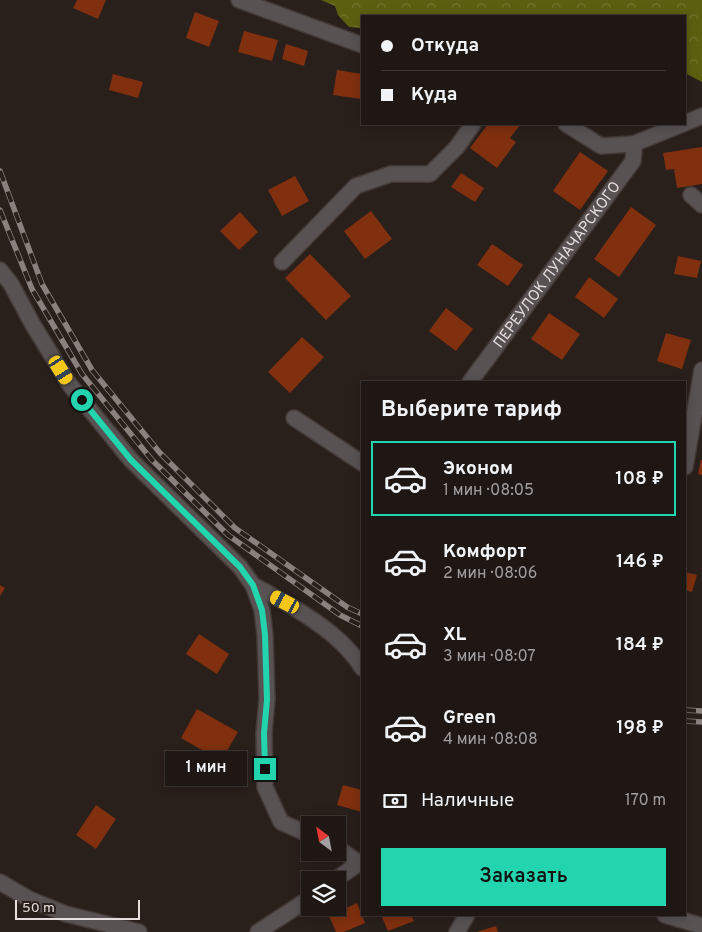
<!DOCTYPE html>
<html lang="ru">
<meta charset="utf-8">
<style>
body{margin:0;font-family:Overpass,sans-serif;background:#27201d;color:#f1f3f6;height:100vh;display:flex;flex-direction:column;font-size:19px;white-space:nowrap}
*{box-sizing:border-box;margin:0}
p{font-size:16px;color:#a19fa0}
.icon{flex:none;width:28px;height:28px;fill:none;stroke:currentColor;stroke-width:2;stroke-linecap:round;stroke-linejoin:round}
.map{position:relative;flex:1;overflow:hidden}
.drawer{position:absolute;left:361px;top:381px;width:325px;height:535px;display:flex;flex-direction:column;background:#1f1714;border-radius:0px;box-shadow:0 2px 12px #0003,0 0 0 1px #3c3634}
.drawer>*{flex:none}
.banner{position:absolute;left:361px;top:15px;width:325px;height:110px;border-radius:0px;box-shadow:0 2px 12px #0003,0 0 0 1px #3c3634;display:grid;align-content:center;height:110px;padding:0 20px;background:#1f1714}
.needle{width:32px;rotate:328deg}
.buttons{position:absolute;left:301px;top:816px;display:grid;gap:10px}
.buttons a{display:grid;place-items:center;width:45px;height:45px;border-radius:0px;background:#1f1714;box-shadow:0 2px 12px #0003,0 0 0 1px #3c3634;font-size:25px}
.scale{position:absolute;left:15px;bottom:12px;width:125px;box-sizing:border-box;padding-left:5px;border:2px solid #e6dedc;border-top:0;font-size:14px;line-height:18px;white-space:nowrap;color:#e6dedc;-webkit-text-stroke:4px #291f1b;paint-order:stroke}
.end{position:absolute;width:22px;height:22px;margin:-11px;border:6px solid #22d5af;background:#111;box-shadow:0 0 0 2px #111}
.from{border-radius:50%}
.bubble{position:absolute;height:35px;border-radius:0px;background:#1f1714;box-shadow:0 2px 12px #0003,0 0 0 1px #3c3634;font-size:16px;font-weight:600;line-height:35px;text-align:center}
.car{position:absolute;width:15px;height:30px;margin:-15px -8px;border-radius:6px;box-shadow:0 0 4px 1px #0007;background:linear-gradient(#f5c518 24%,#345 0 40%,#f5c518 0 76%,#345 0 86%,#f5c518 0)}
.banner b{display:flex;align-items:center;gap:18px;height:48px;font-size:19px}
.banner b+b{border-top:1px solid #3c3634}
.banner i{width:12px;height:12px;background:#f1f3f6}
ul{padding:0;list-style:none}
li{display:flex;align-items:center;gap:15px;height:75px;margin:0 10px 8px;padding:0 10px;border:2px solid transparent;border-radius:0px}
li div{flex:1}
li b{display:block;font-size:19px}
li em{font-style:normal;font-weight:600}
li.current{border-color:#22d5af}
li>.icon{width:45px;height:45px;stroke-width:1.5}
h2{padding:0 20px;font-size:22px;line-height:60px}
.pay{display:flex;align-items:center;gap:12px;height:55px;padding:0 20px;font-size:19px}
.pay p{margin-inline-start:auto}
.primary-button{display:flex;gap:10px;margin-top:auto;padding:10px 20px}
.primary-button a{flex:1;height:58px;border-radius:0px;background:#22d5af;color:#111;font-size:20px;font-weight:600;line-height:58px;text-align:center}
.map>svg:first-child{display:block}
</style>
<div class="map">
<svg width="702" height="932" viewBox="0 0 702 932">
<defs>
<pattern id="forest-crowns" width="20" height="18" patternUnits="userSpaceOnUse" patternTransform="scale(1.25)"><rect width="20" height="18" fill="#5d5f10"/><path d="M2 6a3 3 0 1 1 6 0M12 15a3 3 0 1 1 6 0" fill="none" stroke="#747632"/></pattern>
</defs>
<rect width="100%" height="100%" fill="#291f1b"/>
<path fill="url(#forest-crowns)" d="M321,0H702V82L685,73V16H362V28L349,27L338,15L335,6Z"/>
<g fill="#80300e">
<path d="M77,0H106L98,19L73,8Z"/>
<path d="M195,12L219,21L209,47L186,38Z"/>
<path d="M244,31L278,40L272,61L238,52Z"/>
<path d="M286,44L308,51L304,66L282,59Z"/>
<path d="M337,70L362,74L361,99L333,95Z"/>
<path d="M113,74L143,82L138,98L109,90Z"/>
<path d="M488,124L520,125L510,138L516,142L497,168L470,148Z"/>
<path d="M702,147V184L677,188L674,169L666,170L663,153Z"/>
<path d="M580,152L608,171L580,210L553,191Z"/>
<path d="M461,173L484,188L475,202L451,187Z"/>
<path d="M295,176L309,201L282,216L268,190Z"/>
<path d="M631,207L656,225L619,277L594,259Z"/>
<path d="M371,211L392,239L365,259L344,231Z"/>
<path d="M240,212L258,232L239,250L220,231Z"/>
<path d="M492,244L523,265L508,286L477,265Z"/>
<path d="M310,254L351,296L326,320L285,278Z"/>
<path d="M678,256L701,261L697,278L674,274Z"/>
<path d="M589,277L618,299L604,318L575,297Z"/>
<path d="M446,308L473,329L456,351L429,331Z"/>
<path d="M549,313L580,334L562,360L531,339Z"/>
<path d="M666,333L691,340L682,369L657,361Z"/>
<path d="M302,337L324,357L290,393L268,372Z"/>
<path d="M701,460H702V475L698,474Z"/>
<path d="M685,572L697,575L692,592L685,590Z"/>
<path d="M0,585L5,588L0,596Z"/>
<path d="M199,634L229,654L217,674L186,654Z"/>
<path d="M197,709L238,732L221,761L181,738Z"/>
<path d="M343,785L362,790V812L337,805Z"/>
<path d="M96,805L116,819L96,849L76,835Z"/>
<path d="M357,903L365,923L344,932H336L329,916Z"/>
<path d="M381,915H411L414,921L388,931Z"/>
<path d="M496,926L498,932H477Z"/>
</g>
<g fill="none" stroke-linecap="round" stroke-linejoin="round">
<defs>
<g id="minor">
<path d="M239,0L362,45"/>
<path d="M685,123L702,116"/>
<path d="M566,124L601,146L633,144L683,124"/>
<path d="M691,195L702,205"/>
<path d="M282,262L356,186L391,174H430L457,147L473,124"/>
<path d="M0,270L11,284L33,325L70,385L131,460L240,567L253,585L262,610L265,635L267,699L264,733L265,787L281,822L310,835"/>
<path id="s1" d="M470,382L633,161L634,150L633,144"/>
<path d="M294,418L362,463"/>
<path d="M685,467L702,370"/>
<path d="M253,585C290,605 340,631 362,668"/>
<path d="M338,848L359,863"/>
<path d="M335,880L362,861"/>
<path d="M0,882L29,899L66,914L139,932"/>
<path d="M665,915L702,926"/>
<path d="M258,932L310,898"/>
<path d="M457,932L467,915"/>
</g>
</defs>
<use href="#minor" stroke="#433a36" stroke-width="18"/>
<use href="#minor" stroke="#585253" stroke-width="15"/>
<defs>
<g id="rail">
<path d="M0,171L42,284L92,370L160,453L235,528L347,607L362,614"/>
<path d="M0,210L32,289L82,374L152,460L228,535L340,615L362,626"/>
<path d="M685,710L702,711"/>
<path d="M685,721L702,722"/>
</g>
</defs>
<use href="#rail" stroke="#8a817e" stroke-width="5.5"/>
<use href="#rail" stroke="#291f1b" stroke-width="4" stroke-dasharray="11" stroke-linecap="butt"/>
</g>
<g fill="none" stroke-linecap="round" stroke-linejoin="round">
<path stroke="#22d5af" stroke-width="6" d="M82,400L131,460L240,567L253,585L262,610L265,635L267,700L264,733L265,769"/>
</g>
<g text-anchor="middle" stroke-width="4" stroke-linejoin="round" paint-order="stroke">
<g font-size="15" fill="#e6dedc" stroke="#291f1b">
<text dy="5" stroke="none"><textPath href="#s1" startOffset="146">ПЕРЕУЛОК ЛУНАЧАРСКОГО</textPath></text>
</g>
</g>
</svg>
<div class="buttons">
<a><svg class="needle" viewBox="-14 -14 28 28"><path d="M0-13l5 13h-10z" fill="#e53935"/><path d="M0 13l5-13h-10z" fill="#a19fa0"/></svg></a>
<a><svg class="icon" aria-label="layers" viewBox="0 0 24 24"><path d="M12 4l9 5-9 5-9-5zM3 14l9 5 9-5"/></svg></a>
</div>
<div class="scale">50 m</div>
<i class="end from" style="left:82px;top:400px"></i>
<i class="end" style="left:265px;top:769px"></i>
<div class="bubble" style="left:165px;top:751px;width:82px">1 мин</div>
<i class="car" style="left:61px;top:370px;rotate:148deg"></i>
<i class="car" style="left:285px;top:602px;rotate:298deg"></i>
<div class="banner">
<b><i class="from"></i>Откуда</b>
<b><i></i>Куда</b>
</div>
<section class="drawer">
<h2>Выберите тариф</h2>
<ul>
<li class="current"><svg class="icon" aria-label="car" viewBox="0 0 24 24"><path d="M5 17H2v-5l4-1 3-4h7l3 4 3 1v5h-3M9 17h6M6 11h13"/><circle cx="7" cy="17" r="2"/><circle cx="17" cy="17" r="2"/></svg><div><b>Эконом</b><p>1 мин · 08:05</p></div><em>108 ₽</em></li>
<li><svg class="icon" aria-label="car" viewBox="0 0 24 24"><path d="M5 17H2v-5l4-1 3-4h7l3 4 3 1v5h-3M9 17h6M6 11h13"/><circle cx="7" cy="17" r="2"/><circle cx="17" cy="17" r="2"/></svg><div><b>Комфорт</b><p>2 мин · 08:06</p></div><em>146 ₽</em></li>
<li><svg class="icon" aria-label="car" viewBox="0 0 24 24"><path d="M5 17H2v-5l4-1 3-4h7l3 4 3 1v5h-3M9 17h6M6 11h13"/><circle cx="7" cy="17" r="2"/><circle cx="17" cy="17" r="2"/></svg><div><b>XL</b><p>3 мин · 08:07</p></div><em>184 ₽</em></li>
<li><svg class="icon" aria-label="car" viewBox="0 0 24 24"><path d="M5 17H2v-5l4-1 3-4h7l3 4 3 1v5h-3M9 17h6M6 11h13"/><circle cx="7" cy="17" r="2"/><circle cx="17" cy="17" r="2"/></svg><div><b>Green</b><p>4 мин · 08:08</p></div><em>198 ₽</em></li>
</ul>
<div class="pay"><svg class="icon" aria-label="cash" viewBox="0 0 24 24"><path d="M3 7h18v10H3z"/><circle cx="12" cy="12" r="2"/></svg>Наличные<p>170 m</p></div>
<div class="primary-button"><a>Заказать</a></div>
</section>
</div>
